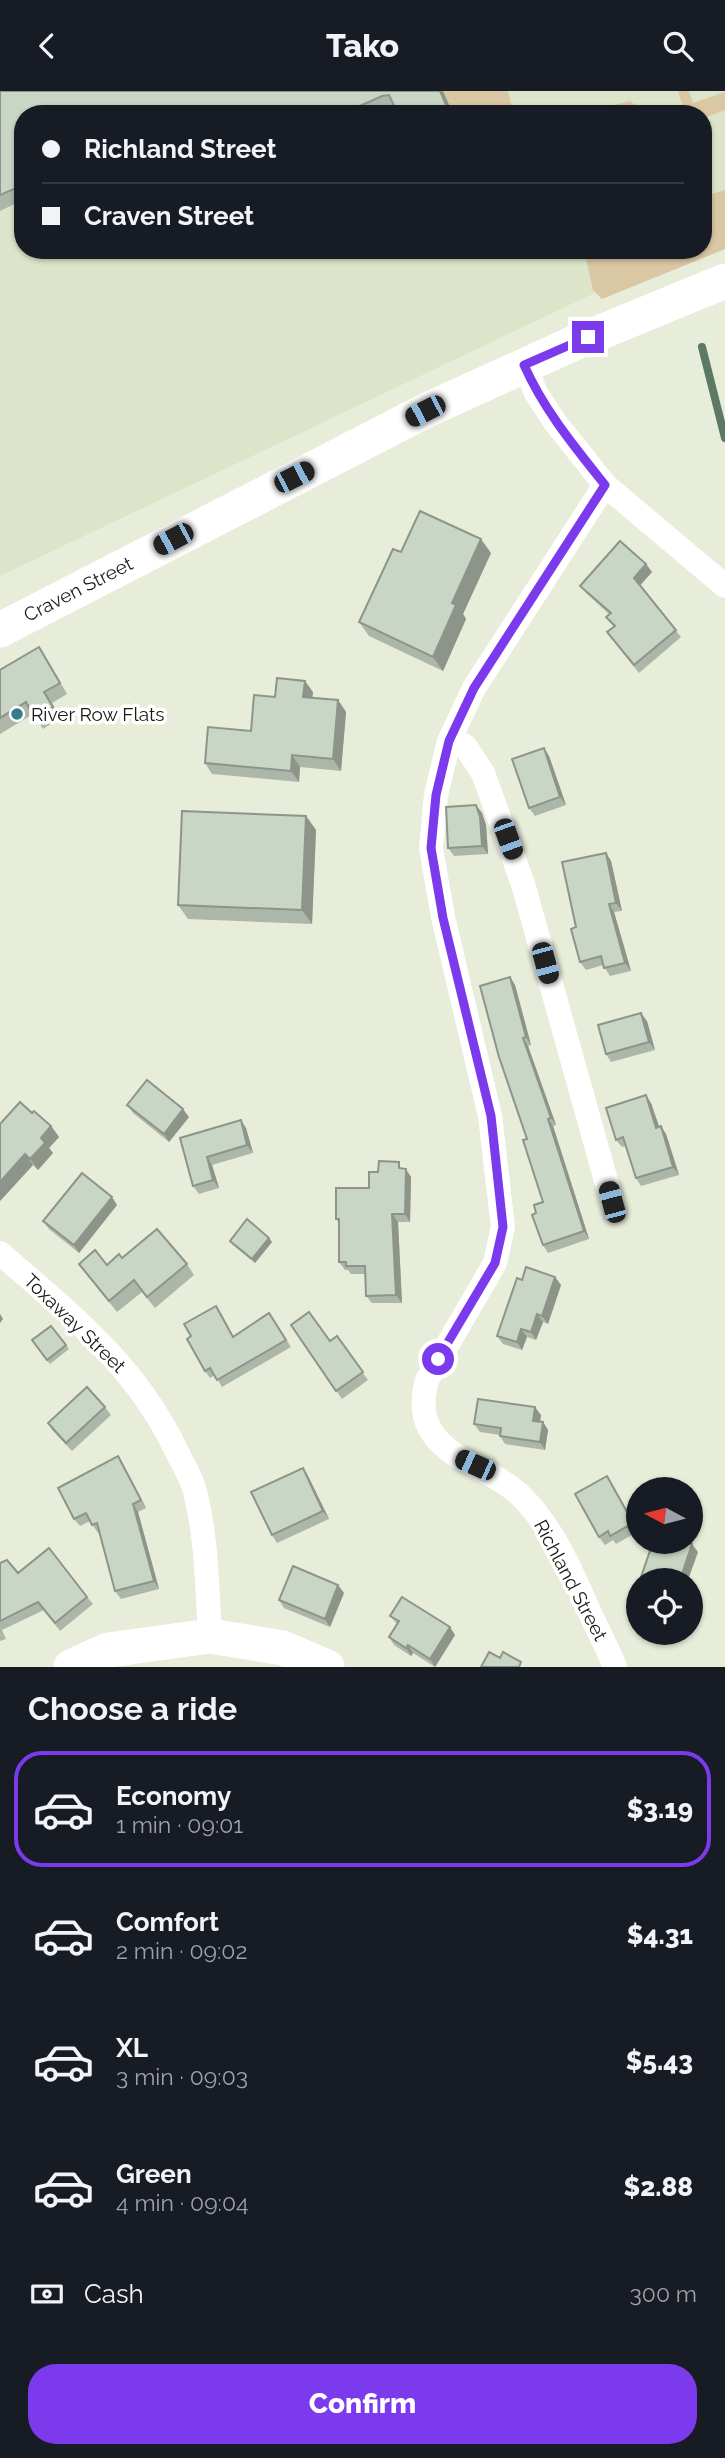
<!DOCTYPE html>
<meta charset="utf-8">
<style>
body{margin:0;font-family:Raleway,sans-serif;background:#242831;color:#f1f3f6;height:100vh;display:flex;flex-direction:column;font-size:26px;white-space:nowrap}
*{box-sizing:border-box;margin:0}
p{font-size:23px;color:#9ea1a6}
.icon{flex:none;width:38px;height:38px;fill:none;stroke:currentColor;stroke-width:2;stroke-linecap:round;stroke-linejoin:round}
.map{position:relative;height:1576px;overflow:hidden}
.panel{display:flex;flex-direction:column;background:#171b24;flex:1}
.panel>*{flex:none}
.guide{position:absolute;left:14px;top:14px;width:698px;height:154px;border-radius:28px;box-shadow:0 2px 5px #0004;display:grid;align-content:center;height:154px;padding:0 28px;background:#171b24}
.needle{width:46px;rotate:277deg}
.fabs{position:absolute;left:626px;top:1386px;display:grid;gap:14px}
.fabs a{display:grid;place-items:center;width:77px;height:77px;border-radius:50%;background:#171b24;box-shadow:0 2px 5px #0004;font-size:35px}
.end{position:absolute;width:32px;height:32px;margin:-16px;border:9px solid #7c3aed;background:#fff;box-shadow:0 0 0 4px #fff}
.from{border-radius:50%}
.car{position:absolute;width:21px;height:42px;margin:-21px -10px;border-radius:9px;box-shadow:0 0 5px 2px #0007;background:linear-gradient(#222 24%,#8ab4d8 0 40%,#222 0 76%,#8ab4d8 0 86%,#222 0)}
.guide b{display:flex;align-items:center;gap:24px;height:66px;font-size:26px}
.guide b+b{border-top:2px solid #363941}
.guide i{width:18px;height:18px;background:#f1f3f6}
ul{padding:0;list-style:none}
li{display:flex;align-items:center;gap:21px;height:116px;margin:0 14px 10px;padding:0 14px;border:4px solid transparent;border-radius:28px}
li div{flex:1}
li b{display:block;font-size:26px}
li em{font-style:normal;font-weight:800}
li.current{border-color:#7c3aed}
li>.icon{width:63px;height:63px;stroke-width:1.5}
h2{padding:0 28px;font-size:32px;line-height:84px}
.pay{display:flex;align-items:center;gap:18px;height:77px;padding:0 28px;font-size:26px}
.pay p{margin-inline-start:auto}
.cta{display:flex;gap:14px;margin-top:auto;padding:14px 28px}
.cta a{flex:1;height:80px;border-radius:28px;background:#7c3aed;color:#fff;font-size:28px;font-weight:800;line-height:80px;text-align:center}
header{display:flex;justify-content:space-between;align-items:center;height:91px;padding:0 28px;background:#171b24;font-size:32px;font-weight:800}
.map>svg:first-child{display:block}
</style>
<header><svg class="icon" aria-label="back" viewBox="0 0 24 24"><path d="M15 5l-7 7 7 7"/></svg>Tako<svg class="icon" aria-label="search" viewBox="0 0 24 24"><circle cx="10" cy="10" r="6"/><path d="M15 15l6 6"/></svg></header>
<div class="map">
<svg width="725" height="1576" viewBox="0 0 725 1576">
<rect width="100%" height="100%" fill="#e8edda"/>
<path fill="#dce4c9" d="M0,0H725V134L704,145V23H23V159H677L622,189L0,485Z"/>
<g fill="#dac7a4">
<path d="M443,0H508L514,23H453Z"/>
<path d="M678,0H689L693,12L725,1V19L704,27V23H663L683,16Z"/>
<path d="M630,10L635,14L637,23H615V14Z"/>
<path d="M704,99L706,105L725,99V158L602,208L593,199L584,159H704Z"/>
</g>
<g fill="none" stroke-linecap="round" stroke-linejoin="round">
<path stroke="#5d7865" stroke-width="8" d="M702,256L725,347"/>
<g stroke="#fff" stroke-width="24">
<path d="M524,274L536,302L555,331L605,394L725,495"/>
<path d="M605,394L474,597L449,650L436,704L431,757L443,826L490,1025L503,1136L495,1172L427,1289C423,1304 421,1321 429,1336C445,1370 496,1379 522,1406C554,1438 572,1482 590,1522C598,1540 608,1558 615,1576"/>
<path d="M451,647L465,655L483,682L523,793L612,1111"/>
<path d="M0,1162C70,1223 135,1273 176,1359C182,1371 190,1384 194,1397C207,1445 207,1496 210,1545"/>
</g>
<g stroke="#fff" stroke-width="35">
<path d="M0,539L425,320L572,253L725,190"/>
<path d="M71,1576L108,1559L210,1545L283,1557L327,1576"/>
</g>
</g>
<g fill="#adb7a9">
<path d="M0,0H443L453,23H398L394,16H390L375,23H23V109L0,120Z"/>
<path d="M401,461L491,462L463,523L466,528L443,580L369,545L359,531Z"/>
<path d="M646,473L652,481L640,495L681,546L639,582L607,541L614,536L606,526L609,523L586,502L580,495Z"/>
<path d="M46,567L67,603L52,612L60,627L43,638L33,623L0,643V579Z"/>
<path d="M313,601L312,607L338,609L346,621L341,680L300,676L299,691L212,683L205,672L251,640L275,606Z"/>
<path d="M544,657L549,665L566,714L535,725L529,717Z"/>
<path d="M476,714L482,722L486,734L488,763L454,765L448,757Z"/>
<path d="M306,725L316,739L312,833L188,828L178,814Z"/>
<path d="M606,762L611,770L622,820L614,821L631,880L610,885L603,874L586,879L580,871Z"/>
<path d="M510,886L515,894L531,954L528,955L556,1034L553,1035L589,1148L548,1162L543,1154L536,1122L543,1111L527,1048Z"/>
<path d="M647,930L655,959L611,971L606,963Z"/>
<path d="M651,1012L659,1036L666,1043L679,1084L641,1095L636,1087L626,1055L622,1056L616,1049Z"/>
<path d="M127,1014L189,1026L169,1051L133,1022Z"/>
<path d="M32,1022L51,1035L59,1046L49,1057L53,1062L38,1079L33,1074L0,1110Z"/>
<path d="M246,1037L253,1062L212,1074L219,1097L199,1103L193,1095L180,1047Z"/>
<path d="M404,1077L411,1086L410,1131H398L402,1212H372L366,1205L365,1183H351L348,1179H345L339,1171V1133L336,1128L369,1097L378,1081Z"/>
<path d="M117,1114L79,1162L49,1138L43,1130Z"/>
<path d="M230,1150L272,1151L255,1172L233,1154Z"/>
<path d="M122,1167L187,1173L194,1184L155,1217L142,1201L117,1221L79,1173L107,1174Z"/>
<path d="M555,1186L561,1194L548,1233L543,1231L536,1249L527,1246L522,1259L503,1253L497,1245L522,1189Z"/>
<path d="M221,1222L233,1245L269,1222L291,1256L222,1296L215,1284L210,1287L205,1280Z"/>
<path d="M291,1234L330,1250L337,1245L368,1289L342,1308Z"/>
<path d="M51,1235L69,1258L50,1273L32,1249Z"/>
<path d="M105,1316L111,1324L72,1360L53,1340L48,1332Z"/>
<path d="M541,1324L540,1331H543L548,1339L545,1359L505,1353L500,1345V1344L480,1341L474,1333Z"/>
<path d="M118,1365L123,1373L146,1417L138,1421L159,1498L121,1508L115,1500L99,1442H98L90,1430L80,1435L74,1428Z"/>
<path d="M303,1377L308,1385L329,1428L277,1452L272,1444Z"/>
<path d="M612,1393L639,1440L616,1453L613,1449L605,1454L599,1446Z"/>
<path d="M0,1472L18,1482L87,1506L93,1513L60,1540L44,1519L2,1539L6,1548L0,1550Z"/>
<path d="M344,1502L330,1536L284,1517L279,1509Z"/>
<path d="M390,1525L455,1544L435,1576L413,1562L411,1565L394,1554L389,1546L397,1533Z"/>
</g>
<g fill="#8d958a">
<path d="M440,0H443L453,23H450Z"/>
<path d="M481,448L491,462L463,523L466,528L443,580L433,566L452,512Z"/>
<path d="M646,473L652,481L639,495L634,487Z"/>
<path d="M305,590L313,601L311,617L303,606Z"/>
<path d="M338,609L346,621L341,680L333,668Z"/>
<path d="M544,657L549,665L566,714L560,706Z"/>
<path d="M292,664L300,676L299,691L291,680Z"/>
<path d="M476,714L482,722L486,734L488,763L482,755Z"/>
<path d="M306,725L316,739L312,833L302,819Z"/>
<path d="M606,762L611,770L622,820L616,812Z"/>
<path d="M609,813L614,821L631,880L625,872Z"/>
<path d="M510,886L515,894L531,954L526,946Z"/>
<path d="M641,922L647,930L655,959L649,951Z"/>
<path d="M523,947L528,955L556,1034L551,1027Z"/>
<path d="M646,1004L651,1012L662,1044L656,1037Z"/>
<path d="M183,1018L189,1026L169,1051L164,1043Z"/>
<path d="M548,1028L553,1035L589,1148L584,1140Z"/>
<path d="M241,1029L246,1037L253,1062L247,1054Z"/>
<path d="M51,1035L59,1046L49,1057L53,1062L38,1079L30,1068L41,1047Z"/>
<path d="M661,1035L666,1043L679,1084L673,1076Z"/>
<path d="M25,1063L33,1074L0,1110V1091Z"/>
<path d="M207,1066L212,1074L219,1097L213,1089Z"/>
<path d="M406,1078L411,1086L410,1131L405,1123Z"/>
<path d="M112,1106L117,1114L79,1162L74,1154Z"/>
<path d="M392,1123L398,1131L402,1212L396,1204Z"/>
<path d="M269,1147L272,1151L255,1172L252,1168Z"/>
<path d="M555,1186L561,1194L548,1233L542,1225Z"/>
<path d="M0,1223L3,1228L0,1232Z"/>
<path d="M537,1223L543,1231L536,1249L531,1241Z"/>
<path d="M521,1238L527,1246L522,1259L517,1251Z"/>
<path d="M535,1316L541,1324L539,1338L533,1330Z"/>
<path d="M543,1331L548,1339L545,1359L540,1351Z"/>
<path d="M118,1365L123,1373L146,1417L141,1409Z"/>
<path d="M303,1377L308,1385L329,1428L323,1420Z"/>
<path d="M607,1385L612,1393L639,1440L633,1432Z"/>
<path d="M133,1413L138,1421L159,1498L154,1490Z"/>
<path d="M692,1453L698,1461L688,1489H680Z"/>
<path d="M338,1494L344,1502L330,1536L325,1528Z"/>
<path d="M450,1536L455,1544L435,1576L430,1568Z"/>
<path d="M408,1554L413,1562L411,1565L406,1557Z"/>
</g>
<g fill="#c9d5c5" stroke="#8d958a" stroke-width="2">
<path d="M0,0H440L450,23H398L389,4L382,5L342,23H174L173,21L170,23H23V94L0,104Z"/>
<path d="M420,420L481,448L452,512L456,514L433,566L359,531L393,458L401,461Z"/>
<path d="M620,450L646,473L634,487L676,539L634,574L607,541L615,535L606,526L611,522L580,495Z"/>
<path d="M39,556L60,592L44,601L53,616L35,627L26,611L0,627V579Z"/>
<path d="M277,587L305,590L303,606L338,609L333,668L292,664L291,680L205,672L208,636L251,640L254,604L275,606Z"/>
<path d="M544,657L560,706L529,717L512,668Z"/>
<path d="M476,714L480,726L482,755L448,757L446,716Z"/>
<path d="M182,720L306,725L302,819L178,814Z"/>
<path d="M606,762L616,812L609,813L625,872L604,877L601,865L580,871L571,838L576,836L562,771Z"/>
<path d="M510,886L526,946L523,947L551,1027L548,1028L584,1140L543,1154L532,1124L536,1122L534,1114L543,1111L523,1049L527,1048L499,966L480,895Z"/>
<path d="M641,922L649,951L606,963L598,934Z"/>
<path d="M147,989L183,1018L164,1043L127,1014Z"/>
<path d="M646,1004L656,1037L661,1035L673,1076L636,1087L623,1046L616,1049L606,1017Z"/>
<path d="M20,1011L32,1022L34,1020L51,1035L41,1047L45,1052L30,1068L25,1063L0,1091V1033Z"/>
<path d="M241,1029L247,1054L207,1066L213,1089L193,1095L180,1047Z"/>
<path d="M379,1070L399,1071V1077L406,1078L405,1123H392L396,1204L366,1205L365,1175H346V1171H339V1128H336V1097H369V1081H378Z"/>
<path d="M82,1082L112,1106L74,1154L43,1130Z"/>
<path d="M247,1128L269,1147L252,1168L230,1150Z"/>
<path d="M157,1138L187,1173L147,1206L134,1189L109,1210L79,1173L95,1159L107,1174L119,1163L122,1167Z"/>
<path d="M526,1176L555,1186L542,1225L537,1223L531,1241L521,1238L517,1251L497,1245L517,1187L522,1189Z"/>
<path d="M216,1215L233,1246L269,1222L286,1249L217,1289L210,1277L205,1280L187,1248L191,1245L184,1233Z"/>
<path d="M309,1221L330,1250L337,1245L363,1281L336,1300L291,1234Z"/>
<path d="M51,1235L66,1254L47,1269L32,1249Z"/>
<path d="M87,1296L105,1316L66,1352L48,1332Z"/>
<path d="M478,1308L535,1316L533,1330L543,1331L540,1351L500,1345L501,1337L474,1333Z"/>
<path d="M118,1365L141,1409L133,1413L154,1490L115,1500L97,1432L92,1434L86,1422L74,1428L58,1397Z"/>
<path d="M303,1377L323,1420L272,1444L251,1401Z"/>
<path d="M607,1385L633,1432L610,1445L608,1440L599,1446L575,1403Z"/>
<path d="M653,1451H685L692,1453L680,1489H640Z"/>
<path d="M49,1457L87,1506L55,1532L38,1511L0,1530V1472L7,1469L18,1482Z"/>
<path d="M293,1475L338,1494L325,1528L279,1509Z"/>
<path d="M402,1506L450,1536L430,1568L408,1554L406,1557L389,1546L399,1530L390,1525Z"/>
<path d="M489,1561L500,1567L503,1561L521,1571L519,1576H481Z"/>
</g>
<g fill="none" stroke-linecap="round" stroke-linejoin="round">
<path stroke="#7c3aed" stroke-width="9" d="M438,1268L495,1172L503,1136L491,1025L443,827L431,757L436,704L449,650L474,597L605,394C574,355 544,319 524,274L588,246"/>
</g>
<circle fill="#377c89" stroke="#fff" stroke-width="2.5" cx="17" cy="623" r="7"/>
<g text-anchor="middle" stroke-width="7" stroke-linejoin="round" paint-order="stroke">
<g font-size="19" fill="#181a13" stroke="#fff">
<text transform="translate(78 498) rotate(-27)" y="7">Craven Street</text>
<text transform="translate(75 1232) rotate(44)" y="7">Toxaway Street</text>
<text transform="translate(571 1489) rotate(62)" y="7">Richland Street</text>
</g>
<g font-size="19" fill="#181a13" stroke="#fff" text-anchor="start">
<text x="31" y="630">River Row Flats</text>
</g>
</g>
</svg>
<div class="fabs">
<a><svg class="needle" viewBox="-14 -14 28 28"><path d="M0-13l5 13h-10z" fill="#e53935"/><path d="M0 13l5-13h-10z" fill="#9ea1a6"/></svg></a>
<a><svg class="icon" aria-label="locate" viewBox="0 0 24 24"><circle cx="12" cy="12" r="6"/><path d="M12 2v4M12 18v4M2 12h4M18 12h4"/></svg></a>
</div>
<i class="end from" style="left:438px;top:1268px"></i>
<i class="end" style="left:588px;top:246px"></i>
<i class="car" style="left:425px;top:320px;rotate:243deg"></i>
<i class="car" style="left:294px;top:386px;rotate:63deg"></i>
<i class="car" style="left:173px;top:448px;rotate:242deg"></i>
<i class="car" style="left:508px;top:748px;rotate:160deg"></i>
<i class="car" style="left:545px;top:872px;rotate:165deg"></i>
<i class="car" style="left:612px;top:1111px;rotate:345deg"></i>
<i class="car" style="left:475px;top:1374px;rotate:294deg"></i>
<div class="guide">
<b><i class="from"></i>Richland Street</b>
<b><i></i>Craven Street</b>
</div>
</div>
<section class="panel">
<h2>Choose a ride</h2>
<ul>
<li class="current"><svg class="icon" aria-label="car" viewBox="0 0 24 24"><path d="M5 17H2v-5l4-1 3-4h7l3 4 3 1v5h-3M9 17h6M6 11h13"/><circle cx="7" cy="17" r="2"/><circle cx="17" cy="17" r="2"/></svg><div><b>Economy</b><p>1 min · 09:01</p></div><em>$3.19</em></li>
<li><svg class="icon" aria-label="car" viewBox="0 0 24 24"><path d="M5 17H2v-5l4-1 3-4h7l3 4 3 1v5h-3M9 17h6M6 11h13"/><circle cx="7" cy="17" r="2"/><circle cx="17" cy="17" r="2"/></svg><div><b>Comfort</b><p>2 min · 09:02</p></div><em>$4.31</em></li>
<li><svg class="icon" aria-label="car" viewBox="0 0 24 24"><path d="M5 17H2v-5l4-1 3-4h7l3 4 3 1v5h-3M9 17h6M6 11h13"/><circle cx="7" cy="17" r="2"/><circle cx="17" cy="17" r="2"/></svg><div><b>XL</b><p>3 min · 09:03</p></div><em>$5.43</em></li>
<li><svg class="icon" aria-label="car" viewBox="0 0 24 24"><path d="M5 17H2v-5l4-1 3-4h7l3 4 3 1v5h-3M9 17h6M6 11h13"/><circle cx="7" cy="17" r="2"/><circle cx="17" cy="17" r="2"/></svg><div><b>Green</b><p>4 min · 09:04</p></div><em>$2.88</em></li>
</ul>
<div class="pay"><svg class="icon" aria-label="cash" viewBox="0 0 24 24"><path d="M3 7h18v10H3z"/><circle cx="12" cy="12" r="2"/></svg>Cash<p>300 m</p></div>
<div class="cta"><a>Confirm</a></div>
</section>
